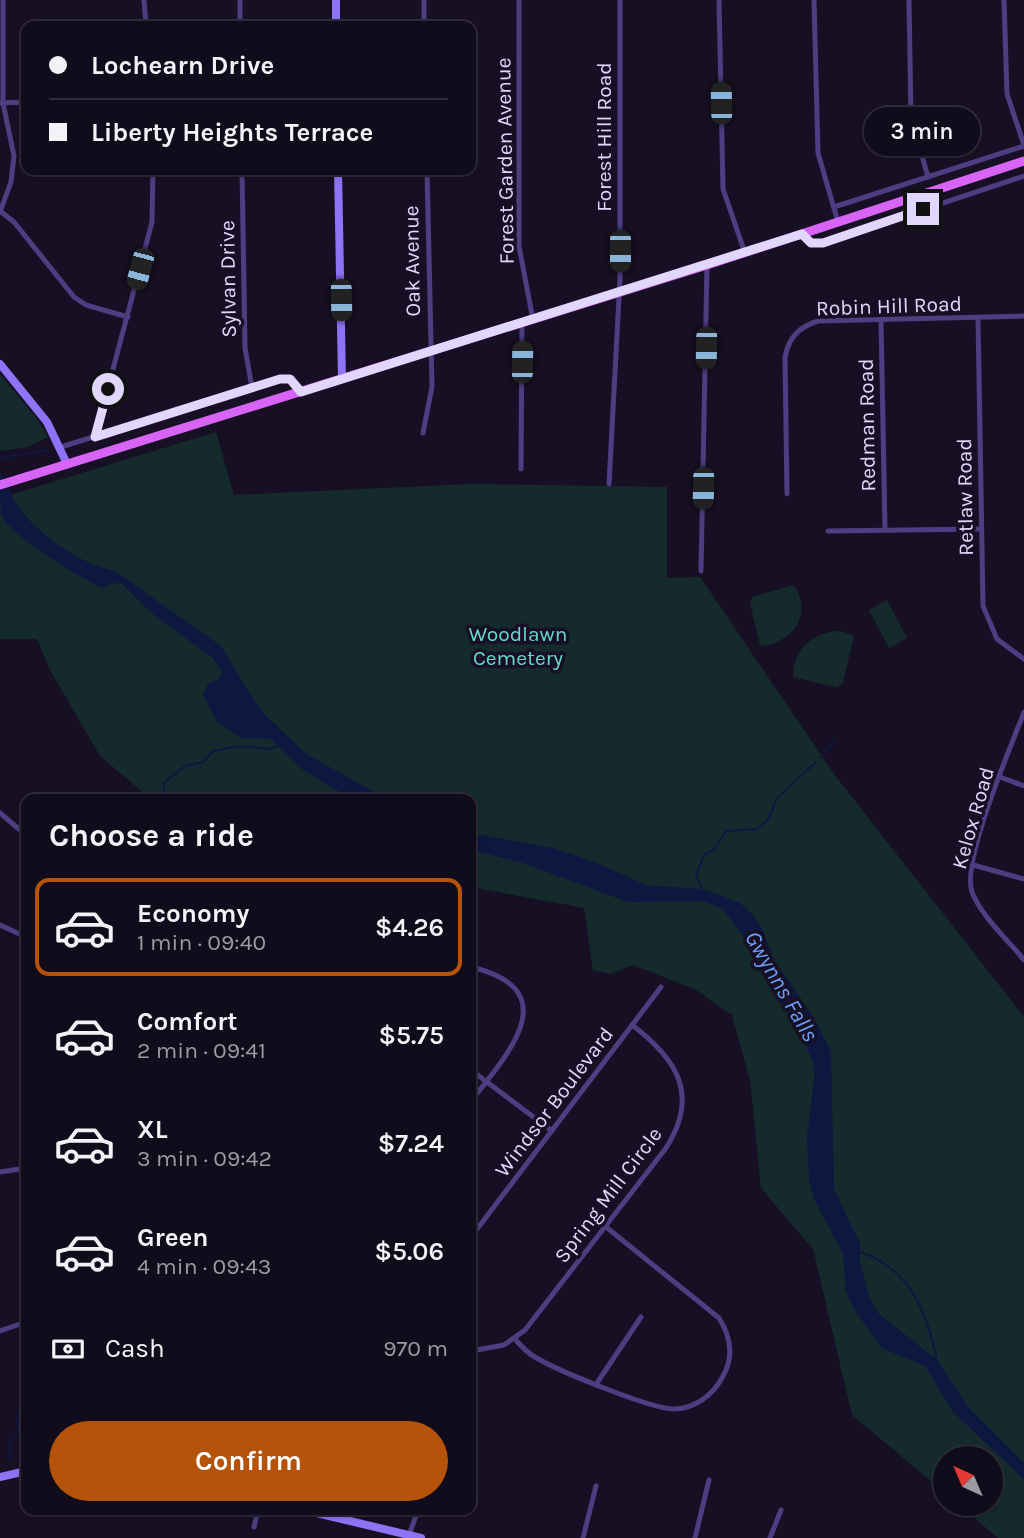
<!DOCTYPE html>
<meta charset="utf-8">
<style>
body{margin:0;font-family:Karla,sans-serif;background:#1e1a28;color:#f1f3f6;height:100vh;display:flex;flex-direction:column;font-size:26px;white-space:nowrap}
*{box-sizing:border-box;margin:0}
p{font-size:23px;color:#9c9ba3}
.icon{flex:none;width:38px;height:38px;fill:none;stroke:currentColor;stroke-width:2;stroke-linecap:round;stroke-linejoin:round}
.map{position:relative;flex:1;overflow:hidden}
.side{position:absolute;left:21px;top:794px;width:455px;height:721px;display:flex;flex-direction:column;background:#110c1b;border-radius:14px;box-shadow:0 2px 5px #0004,0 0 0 2px #302c3a}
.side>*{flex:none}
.banner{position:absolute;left:21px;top:21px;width:455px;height:154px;border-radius:14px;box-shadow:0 2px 5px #0004,0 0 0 2px #302c3a;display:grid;align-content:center;height:154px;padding:0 28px;background:#110c1b}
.needle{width:46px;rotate:316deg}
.tools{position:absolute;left:933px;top:1446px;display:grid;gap:14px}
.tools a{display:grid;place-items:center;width:70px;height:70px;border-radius:50%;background:#110c1b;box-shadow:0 2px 5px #0004,0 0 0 2px #302c3a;font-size:35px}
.end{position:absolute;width:32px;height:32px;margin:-16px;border:9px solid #e1d6fc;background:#111;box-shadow:0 0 0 4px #111}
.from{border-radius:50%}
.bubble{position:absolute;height:49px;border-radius:24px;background:#110c1b;box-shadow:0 2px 5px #0004,0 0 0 2px #302c3a;font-size:23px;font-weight:600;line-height:49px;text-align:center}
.car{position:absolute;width:21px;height:42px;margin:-21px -10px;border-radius:9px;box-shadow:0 0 5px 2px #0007;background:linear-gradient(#222 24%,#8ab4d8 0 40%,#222 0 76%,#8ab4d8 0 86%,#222 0)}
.banner b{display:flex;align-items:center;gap:24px;height:66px;font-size:26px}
.banner b+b{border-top:2px solid #302c3a}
.banner i{width:18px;height:18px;background:#f1f3f6}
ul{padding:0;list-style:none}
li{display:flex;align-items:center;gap:21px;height:98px;margin:0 14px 10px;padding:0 14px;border:4px solid transparent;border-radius:14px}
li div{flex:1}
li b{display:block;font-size:26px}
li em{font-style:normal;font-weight:600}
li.selected{border-color:#b45309}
li>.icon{width:63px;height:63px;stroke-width:1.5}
h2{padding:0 28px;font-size:32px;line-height:84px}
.pay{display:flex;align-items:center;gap:18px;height:77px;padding:0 28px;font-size:26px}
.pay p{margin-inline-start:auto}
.action{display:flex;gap:14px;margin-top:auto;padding:14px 28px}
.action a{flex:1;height:80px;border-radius:42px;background:#b45309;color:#fff;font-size:28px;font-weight:600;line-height:80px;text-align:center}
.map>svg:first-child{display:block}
</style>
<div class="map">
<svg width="1024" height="1538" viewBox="0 0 1024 1538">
<rect width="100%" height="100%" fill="#171024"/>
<g fill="#142a2d">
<path d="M0,374L37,419L48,437L28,447L0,451Z"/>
<path d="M216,432L234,495L471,484L667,487V578L700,577L834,774L1024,1017V1538H998L957,1503H990V1458H945V1493L852,1415L813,1249L761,1188L750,1080L732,1015L696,990L633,965L610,974L593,970L584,908L471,887V800H152L100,756L50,670L37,639H0V498Z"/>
<path d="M794,585C813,615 793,643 760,646L750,603L753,597Z"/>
<path d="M887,600L907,638L889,648L869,610Z"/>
<path d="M839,631L854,635L843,683L836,687L793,677C793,649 813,632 839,631Z"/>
</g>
<g fill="#0d1740">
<path d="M0,472C10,483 9,494 17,505C38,535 80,564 115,571L221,646L261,711L306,754L389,800H353L302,769L271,739L241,738L217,722L203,695L208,684L220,678L222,672L213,658L154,615L122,584L112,583L102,588C81,578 9,535 1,515C0,504 0,484 0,472Z"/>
<path d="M471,833L553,848L595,862L646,885L699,889L721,895L741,904L752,914L762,928L774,960L814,1018L831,1052L834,1189L860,1244V1263L871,1302L879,1314L937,1360L969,1408L1024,1463V1479L952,1411L925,1366L882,1348L853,1308L846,1291L843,1254L814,1199L809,1179L807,1137L815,1072L812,1060L799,1030L772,992L752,949L723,909L703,901L628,902L523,863L471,850Z"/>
</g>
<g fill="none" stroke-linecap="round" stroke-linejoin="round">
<g stroke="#0d1740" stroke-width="2">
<path d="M0,458L47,450"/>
<path d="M821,757L834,741"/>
<path d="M162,800L165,782L185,766L203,762L213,751L239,746L270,749L280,745"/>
<path d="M703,890L696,875L704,855L715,849L726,831L757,829L768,820L777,798L816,762"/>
<path d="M860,1252C910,1268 928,1314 937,1361"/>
<path d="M9,1460L10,1439L19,1431L17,1419L26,1394"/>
</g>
<g stroke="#4c3e80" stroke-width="5">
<path d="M144,0L146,26"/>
<path d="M240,0V26"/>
<path d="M424,0V26"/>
<path d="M519,0V246L533,320"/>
<path d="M719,0L723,189L745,253"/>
<path d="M814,0L818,153L838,222"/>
<path d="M1004,0L1007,94L1024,145"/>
<path d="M909,1L911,117L928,177"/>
<path d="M1,103L26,102"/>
<path d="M242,170L245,348L252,388"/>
<path d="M834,207L1024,146"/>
<path d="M0,211L14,222L74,297L86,305L128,317"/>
<path d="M0,212L11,182L14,156L3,103V0"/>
<path d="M802,234L811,243H823L1024,176"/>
<path d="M978,318L983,606L997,639L1024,659"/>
<path d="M881,320L885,530"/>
<path d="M423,433L432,387L427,170"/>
<path d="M95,437L152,222L153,170"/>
<path d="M61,447L280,379H290L301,392"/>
<path d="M521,469L522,323"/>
<path d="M609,484L620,279V0"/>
<path d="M787,494L785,357C789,337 799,327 818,321L1024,316"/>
<path d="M828,531L981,529"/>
<path d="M701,571L707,265"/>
<path d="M1024,712C1011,747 961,861 972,892C981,916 1008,940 1024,960"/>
<path d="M1000,777L1024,786"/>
<path d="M0,813L26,835"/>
<path d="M973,865L1024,879"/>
<path d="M0,925L26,937"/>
<path d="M471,967C568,990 507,1055 471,1101"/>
<path d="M471,1070L552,1131"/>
<path d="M0,1172L26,1168"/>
<path d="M471,1237L661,987"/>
<path d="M0,1331L26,1322"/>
<path d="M515,1339C521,1346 527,1353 535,1357C556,1370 653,1410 675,1409C695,1408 712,1396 722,1378C734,1358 731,1337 719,1318L606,1227"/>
<path d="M471,1351L504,1345L525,1330L666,1148C700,1095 677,1059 632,1025"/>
<path d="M597,1383L641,1317"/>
<path d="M254,1527L258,1510"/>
<path d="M409,1535L418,1510"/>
<path d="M583,1538L596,1486"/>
<path d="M695,1538L709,1480"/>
<path d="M770,1538L781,1510"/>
</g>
<g stroke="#8d73f6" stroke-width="8">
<path d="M336,0V26"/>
<path d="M338,170L342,379"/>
<path d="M0,364L47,422L67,464"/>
<path d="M0,1477L26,1471"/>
<path d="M304,1510L421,1538"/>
</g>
<path stroke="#d764f5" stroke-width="9" d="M0,485L707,265L1024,161"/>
</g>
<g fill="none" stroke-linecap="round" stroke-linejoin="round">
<path stroke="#e1d6fc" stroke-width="9" d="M108,389L95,437L280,379H290L301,392L802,234L811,243H823L923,209"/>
</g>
<g text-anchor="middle" stroke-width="7" stroke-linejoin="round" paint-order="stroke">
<g font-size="21" fill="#e1d6fc" stroke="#171024">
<text transform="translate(604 137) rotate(-90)" y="7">Forest Hill Road</text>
<text transform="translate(505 161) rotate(-91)" y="7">Forest Garden Avenue</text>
<text transform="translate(412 261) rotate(-91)" y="7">Oak Avenue</text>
<text transform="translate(228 279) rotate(-91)" y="7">Sylvan Drive</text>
<text transform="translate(889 306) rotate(-2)" y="7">Robin Hill Road</text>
<text transform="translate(867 425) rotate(-91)" y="7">Redman Road</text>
<text transform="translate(965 497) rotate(-91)" y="7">Retlaw Road</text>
<text transform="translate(973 818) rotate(-74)" y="7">Kelox Road</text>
<text transform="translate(554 1102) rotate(-53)" y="7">Windsor Boulevard</text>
<text transform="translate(608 1195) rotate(-53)" y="7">Spring Mill Circle</text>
</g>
<g font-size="21" fill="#66d8cf" stroke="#171024">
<text x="518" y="641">Woodlawn<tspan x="518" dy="24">Cemetery</tspan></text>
</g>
<g font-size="23" font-style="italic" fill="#6b9ef5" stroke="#171024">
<text transform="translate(782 986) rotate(60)" y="8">Gwynns Falls</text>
</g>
</g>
</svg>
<div class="tools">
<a><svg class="needle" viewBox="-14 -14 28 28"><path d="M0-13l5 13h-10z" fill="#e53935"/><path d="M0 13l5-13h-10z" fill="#9c9ba3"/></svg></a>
</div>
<i class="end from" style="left:108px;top:389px"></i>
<i class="end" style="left:923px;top:209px"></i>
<div class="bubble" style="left:864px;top:107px;width:116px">3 min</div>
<i class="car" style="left:721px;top:103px;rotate:359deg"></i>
<i class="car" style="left:620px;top:251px;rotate:180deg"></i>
<i class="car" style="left:140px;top:269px;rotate:195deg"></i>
<i class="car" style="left:341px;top:300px;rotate:179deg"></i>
<i class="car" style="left:706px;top:348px;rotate:181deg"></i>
<i class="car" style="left:522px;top:362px;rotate:1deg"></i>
<i class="car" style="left:703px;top:488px;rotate:181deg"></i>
<div class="banner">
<b><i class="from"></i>Lochearn Drive</b>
<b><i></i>Liberty Heights Terrace</b>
</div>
<section class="side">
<h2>Choose a ride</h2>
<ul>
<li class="selected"><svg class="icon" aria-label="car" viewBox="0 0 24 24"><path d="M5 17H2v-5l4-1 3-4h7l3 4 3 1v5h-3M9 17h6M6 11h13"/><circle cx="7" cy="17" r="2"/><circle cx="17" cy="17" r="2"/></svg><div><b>Economy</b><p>1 min · 09:40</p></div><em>$4.26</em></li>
<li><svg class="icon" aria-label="car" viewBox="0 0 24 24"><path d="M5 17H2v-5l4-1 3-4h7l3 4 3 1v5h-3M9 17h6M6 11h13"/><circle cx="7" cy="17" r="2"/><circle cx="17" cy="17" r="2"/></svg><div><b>Comfort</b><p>2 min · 09:41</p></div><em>$5.75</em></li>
<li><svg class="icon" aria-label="car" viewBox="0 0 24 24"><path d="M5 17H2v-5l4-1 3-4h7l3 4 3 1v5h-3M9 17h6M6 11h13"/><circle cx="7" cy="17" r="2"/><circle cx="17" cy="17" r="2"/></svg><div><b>XL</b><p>3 min · 09:42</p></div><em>$7.24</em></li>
<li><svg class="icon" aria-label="car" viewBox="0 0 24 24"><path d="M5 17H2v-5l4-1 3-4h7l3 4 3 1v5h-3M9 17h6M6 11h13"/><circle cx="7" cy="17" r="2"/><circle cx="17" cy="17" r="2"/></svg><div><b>Green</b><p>4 min · 09:43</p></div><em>$5.06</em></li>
</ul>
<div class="pay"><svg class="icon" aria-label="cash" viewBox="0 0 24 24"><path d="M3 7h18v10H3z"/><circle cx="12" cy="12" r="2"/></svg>Cash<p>970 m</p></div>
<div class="action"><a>Confirm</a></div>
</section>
</div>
